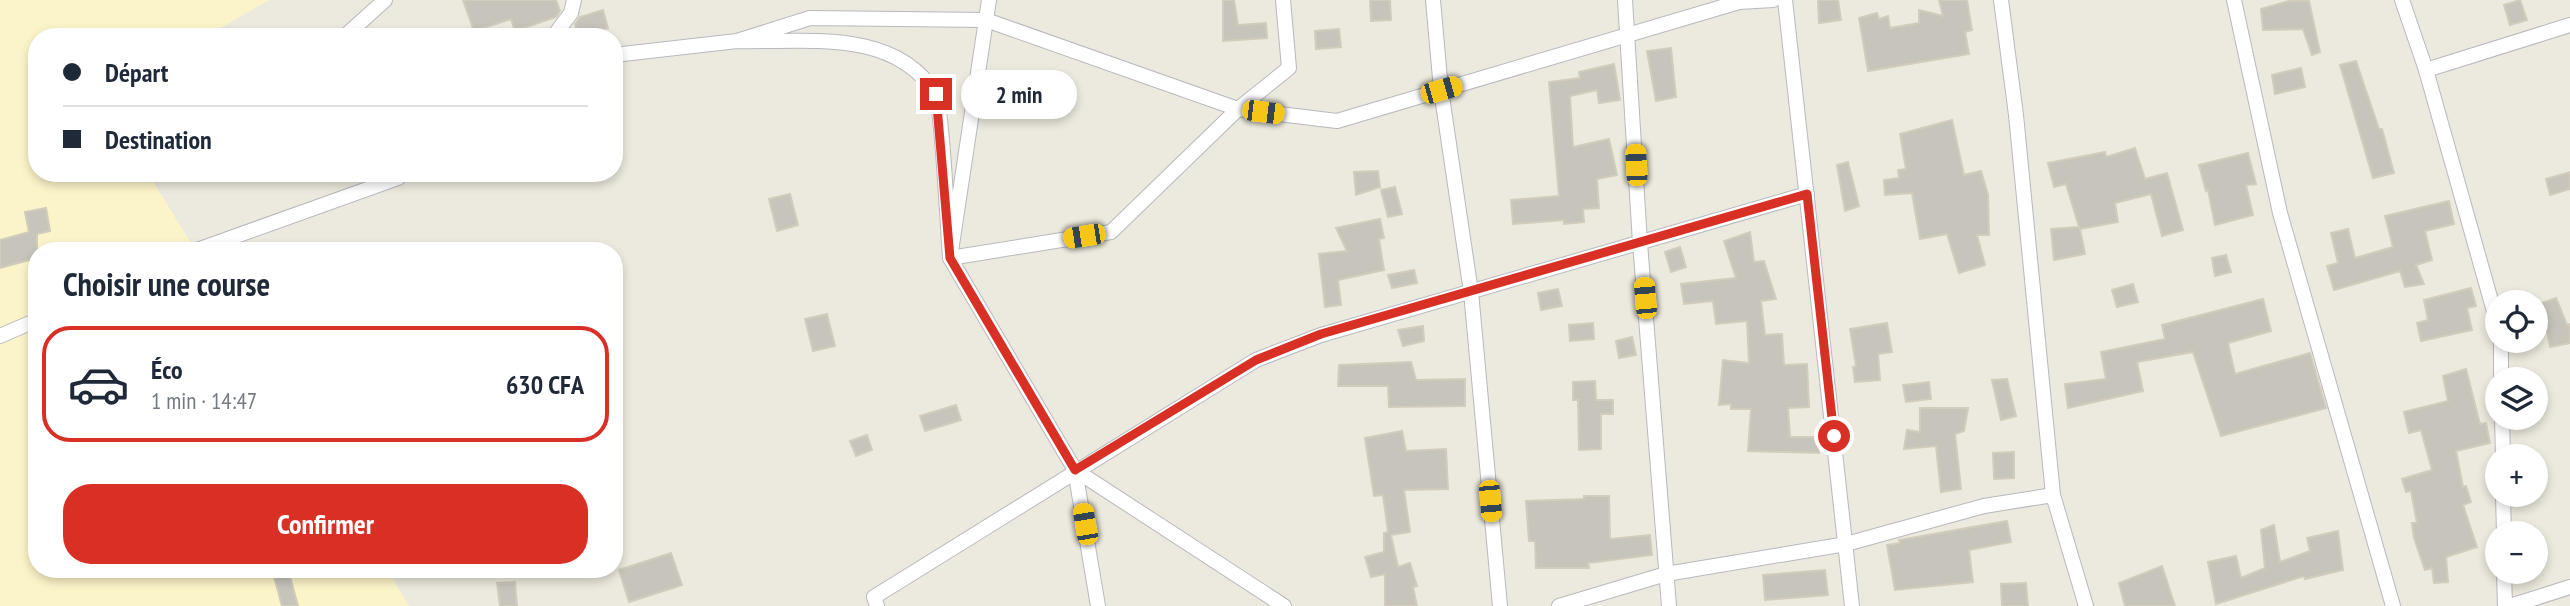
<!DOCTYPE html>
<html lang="fr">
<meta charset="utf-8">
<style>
body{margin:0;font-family:"PT Sans Narrow",sans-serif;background:#f2f2f3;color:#1f2937;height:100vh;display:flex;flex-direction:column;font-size:26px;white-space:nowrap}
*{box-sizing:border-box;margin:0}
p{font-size:23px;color:#747a83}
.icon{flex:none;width:38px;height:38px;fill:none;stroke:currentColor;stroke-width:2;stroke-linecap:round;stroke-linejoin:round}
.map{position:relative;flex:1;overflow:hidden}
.side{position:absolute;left:28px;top:242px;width:595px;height:336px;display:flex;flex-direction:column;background:#fff;border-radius:28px;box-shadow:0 4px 10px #0003}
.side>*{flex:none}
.top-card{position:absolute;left:28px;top:28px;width:595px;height:154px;border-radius:28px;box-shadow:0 4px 10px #0003;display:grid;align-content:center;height:154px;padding:0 35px;background:#fff}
.tools{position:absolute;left:2485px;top:290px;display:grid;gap:14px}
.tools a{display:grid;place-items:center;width:63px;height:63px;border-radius:50%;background:#fff;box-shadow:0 4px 10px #0003;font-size:35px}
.end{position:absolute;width:32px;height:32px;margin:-16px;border:9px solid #d93025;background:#fff;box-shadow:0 0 0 4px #fff}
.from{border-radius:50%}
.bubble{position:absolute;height:49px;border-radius:24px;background:#fff;box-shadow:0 4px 10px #0003;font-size:23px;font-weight:600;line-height:49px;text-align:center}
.car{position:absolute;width:21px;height:42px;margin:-21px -10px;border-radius:9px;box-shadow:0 0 5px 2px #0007;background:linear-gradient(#f5c518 24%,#345 0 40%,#f5c518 0 76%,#345 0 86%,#f5c518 0)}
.top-card b{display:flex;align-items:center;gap:24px;height:66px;font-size:26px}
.top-card b+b{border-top:2px solid #e0e1e3}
.top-card i{width:18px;height:18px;background:#1f2937}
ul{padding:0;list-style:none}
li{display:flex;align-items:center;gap:21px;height:116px;margin:0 14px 10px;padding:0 21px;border:4px solid transparent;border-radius:28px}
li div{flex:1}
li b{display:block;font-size:26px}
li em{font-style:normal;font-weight:600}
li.selected{border-color:#d93025}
li>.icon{width:63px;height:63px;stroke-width:1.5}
h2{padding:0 35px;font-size:32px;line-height:84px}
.primary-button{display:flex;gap:14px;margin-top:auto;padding:14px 35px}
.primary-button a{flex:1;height:80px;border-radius:28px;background:#d93025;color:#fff;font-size:28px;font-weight:600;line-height:80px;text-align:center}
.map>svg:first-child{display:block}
</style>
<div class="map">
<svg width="2570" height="606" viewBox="0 0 2570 606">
<rect width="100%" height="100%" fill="#eceade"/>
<path fill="#fcf4c9" d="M0,0H269L205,37H37V173H148L195,250H37V569H387L409,606H0Z"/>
<g fill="#c7c4bb" stroke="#d1ccbc" stroke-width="2">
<path d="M463,0H556L560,11L556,17L515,31L511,19L474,31Z"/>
<path d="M1223,0H1234L1238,25L1266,23L1267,38L1223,41Z"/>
<path d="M1370,0H1390L1391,20L1371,21Z"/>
<path d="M1818,0H1838L1841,20L1819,23Z"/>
<path d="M1939,0H1967L1972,30L1965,32L1969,54L1868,71L1859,18L1877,13L1879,19L1888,16L1890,28L1919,23V10L1943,16Z"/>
<path d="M2520,0L2527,20L2510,25L2504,5Z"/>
<path d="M2289,1H2309L2320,52L2312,55L2303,29L2263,30L2261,9Z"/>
<path d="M603,10L608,28L579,37L575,24L580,17Z"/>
<path d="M1339,29L1341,47L1316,49L1315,31Z"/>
<path d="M1671,48L1676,97L1656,101L1647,51Z"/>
<path d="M2356,61L2379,129H2382L2394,173L2373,178L2340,65Z"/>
<path d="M1614,64L1620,100L1599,103L1597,90L1570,96L1573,147L1609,139L1617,175L1597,179L1599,208L1583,209L1584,222L1564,224V220L1513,224L1511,200L1559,196L1549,82L1580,78L1579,72Z"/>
<path d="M2301,68L2305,87L2275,94L2272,75Z"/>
<path d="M1952,120L1964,175L1981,171L1988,195L1989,235H1977L1985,265L1959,273L1947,234L1920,239L1912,193L1885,195L1884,180L1899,178L1898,170L1906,169L1900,134Z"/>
<path d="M2135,148L2145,179L2167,173L2183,230L2162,236L2151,194L2115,203L2118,222L2080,229L2085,254L2054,260L2051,229L2079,227L2066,184L2054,187L2048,163L2105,152L2106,157Z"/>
<path d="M2248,153L2256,184L2246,185L2253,215L2215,225L2208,190L2206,191L2199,165Z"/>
<path d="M1848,162L1859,206L1845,211L1837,165Z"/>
<path d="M1378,171L1380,187L1356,195L1354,172Z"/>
<path d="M2570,172V189L2550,195L2546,179Z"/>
<path d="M1395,187L1402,214L1388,217L1381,190Z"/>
<path d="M790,194L798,225L777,231L769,199Z"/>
<path d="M2449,201L2454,224L2425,231L2432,260L2416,265L2424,284L2405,287L2400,271L2334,290L2327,266L2338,263L2331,233L2348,229L2355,258L2393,247L2385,216Z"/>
<path d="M46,208L50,231L37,234V258L0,268V240L29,232L25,212Z"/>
<path d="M1380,219L1384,238L1379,239L1384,270L1338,280L1341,305L1325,307L1319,254L1347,251L1336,228Z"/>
<path d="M1750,232L1754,262L1764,261L1776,299L1761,301L1765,335L1782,334L1784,365L1807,364L1809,407L1788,408L1790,437H1818L1819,453L1748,451L1751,409H1731V404L1719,405L1723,360L1749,363L1747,321L1716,324L1713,301L1684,304L1681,284L1736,278L1724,241Z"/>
<path d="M1680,247L1686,267L1671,272L1665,252Z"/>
<path d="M2226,255L2231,272L2215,276L2212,258Z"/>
<path d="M1414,270L1417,283L1392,288L1388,275Z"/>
<path d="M2133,284L2138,302L2117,307L2112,290Z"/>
<path d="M2471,288L2476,306L2467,308L2472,330L2421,341L2417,323L2428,320L2424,300Z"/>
<path d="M1558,289L1562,306L1541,310L1538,293Z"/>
<path d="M2556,298L2567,325L2570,324V343L2550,347L2545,320L2536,323V305Z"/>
<path d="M2263,299L2271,331L2228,343L2235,374L2310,353L2326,408L2221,436L2193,352L2137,362L2143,391L2068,408L2065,384L2106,379L2101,352L2165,339L2162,325Z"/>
<path d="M827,314L835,346L813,351L805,319Z"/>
<path d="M1593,323L1594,339L1570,341L1569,325Z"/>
<path d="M1887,323L1892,352L1878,354L1880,380L1855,382L1853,367L1856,366L1850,329Z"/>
<path d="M1423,326L1424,341L1403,346L1398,330Z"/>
<path d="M1632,337L1636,355L1619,358L1616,341Z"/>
<path d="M1411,362L1416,380L1465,379V406L1389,407L1388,386H1338L1339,365Z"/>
<path d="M2466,369L2480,424L2486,423L2490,443L2456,451L2463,487L2466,486L2471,502L2463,505L2477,547L2446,557L2448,582L2434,583L2432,568L2425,570L2414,538L2412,523H2417L2411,491L2406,492L2402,479L2432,470L2421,430L2409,433L2404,412L2448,401L2443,376Z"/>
<path d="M2007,379L2016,416L2001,420L1992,380Z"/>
<path d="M1595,381L1596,400H1613V414H1601V449L1579,450L1578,400H1573V382Z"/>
<path d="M1929,382L1931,399L1906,402L1903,385Z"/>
<path d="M956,405L961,420L925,431L920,416Z"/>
<path d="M1920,408H1968L1964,431L1955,434L1961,489L1941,492L1936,446L1904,449L1907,430L1920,432Z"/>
<path d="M1402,431L1406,451L1446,449L1448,489L1404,490L1410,532L1391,535L1398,567L1410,563L1417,586L1413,587L1417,606H1385V574L1371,577L1365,557L1384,552V533L1388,532L1383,495L1374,496L1365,438Z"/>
<path d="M867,435L872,450L856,456L850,441Z"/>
<path d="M2014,452V478L1994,479L1993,453Z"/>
<path d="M1584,496H1609L1610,539L1650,535L1652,555L1588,563L1589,568H1536L1535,541H1529L1526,501L1584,499Z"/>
<path d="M2007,521L2011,542L1969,550L1973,582L1895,590L1887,545L1900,543L1899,540Z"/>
<path d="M2274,525L2280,562L2310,551L2307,538L2338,531L2343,570L2305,579L2304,576L2216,604L2208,562L2236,556L2241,578L2265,568L2261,530Z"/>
<path d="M671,553L682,585L629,602L619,570Z"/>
<path d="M2162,566L2175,606H2125L2119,583Z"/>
<path d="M272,569H288L298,606H282Z"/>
<path d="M1825,570L1828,595L1765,600L1763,575Z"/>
<path d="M515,582L517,606H500L497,583Z"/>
<path d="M2026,583L2028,606H2002L2001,584Z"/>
</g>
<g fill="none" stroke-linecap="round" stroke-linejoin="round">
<defs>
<g id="minor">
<path d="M989,0L950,258L1075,470L1284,606"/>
<path d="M1283,0L1289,68L1238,109L1337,121L1739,2L1773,0"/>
<path d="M1433,0L1441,90L1471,292L1500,606"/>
<path d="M1625,0L1640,243L1669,606"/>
<path d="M1785,0L1852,606"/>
<path d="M2001,0L2016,115L2053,495"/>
<path d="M2234,0L2280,213L2393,606"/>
<path d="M2402,0L2426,70L2497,322"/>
<path d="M344,37L385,0"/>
<path d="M553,37L571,13L574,0"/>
<path d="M614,55L737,41L810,18L986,20L1238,109L1111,232L950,258C948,235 942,103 935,93C893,27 803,43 737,41"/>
<path d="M2426,70L2570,25"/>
<path d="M197,250L398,178L403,173"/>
<path d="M0,336L37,320"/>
<path d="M2501,341V380"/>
<path d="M2502,418L2503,457"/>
<path d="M1075,470L1098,606"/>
<path d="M2503,495L2504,534"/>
<path d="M2504,572L2505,606"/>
<path d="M877,606L874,597L1256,360L1321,335L1807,194"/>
<path d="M1559,606L1666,574L1846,544L1984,506L2053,495L2086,606"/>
<path d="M2510,606L2570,587"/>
</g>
</defs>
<use href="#minor" stroke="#b7b9bf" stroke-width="16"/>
<use href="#minor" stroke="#fff" stroke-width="14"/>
</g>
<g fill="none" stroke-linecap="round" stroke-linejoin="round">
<path stroke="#d93025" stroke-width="9" d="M936,94L950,258L1075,470L1256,360L1321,334L1807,194L1834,436"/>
</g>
</svg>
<div class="tools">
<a><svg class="icon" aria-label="locate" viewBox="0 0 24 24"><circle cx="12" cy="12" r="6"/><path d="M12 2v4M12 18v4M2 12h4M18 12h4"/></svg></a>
<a><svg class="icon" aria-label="layers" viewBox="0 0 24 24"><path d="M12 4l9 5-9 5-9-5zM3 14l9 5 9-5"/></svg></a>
<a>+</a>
<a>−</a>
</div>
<i class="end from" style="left:1834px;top:436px"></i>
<i class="end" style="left:936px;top:94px"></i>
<div class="bubble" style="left:961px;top:70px;width:116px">2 min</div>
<i class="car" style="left:1441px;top:90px;rotate:74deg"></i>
<i class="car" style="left:1263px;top:112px;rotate:97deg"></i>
<i class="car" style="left:1636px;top:165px;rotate:357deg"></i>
<i class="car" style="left:1084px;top:236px;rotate:261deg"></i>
<i class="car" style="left:1645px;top:298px;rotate:355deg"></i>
<i class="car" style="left:1490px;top:501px;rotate:175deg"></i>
<i class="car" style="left:1085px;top:524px;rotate:350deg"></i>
<div class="top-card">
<b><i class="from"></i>Départ</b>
<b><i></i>Destination</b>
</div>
<section class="side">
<h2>Choisir une course</h2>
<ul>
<li class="selected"><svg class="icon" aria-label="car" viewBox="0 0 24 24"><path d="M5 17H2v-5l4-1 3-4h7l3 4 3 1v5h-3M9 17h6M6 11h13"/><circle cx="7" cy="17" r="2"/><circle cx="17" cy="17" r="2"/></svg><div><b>Éco</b><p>1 min · 14:47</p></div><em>630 CFA</em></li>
</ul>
<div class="primary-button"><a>Confirmer</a></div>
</section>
</div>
